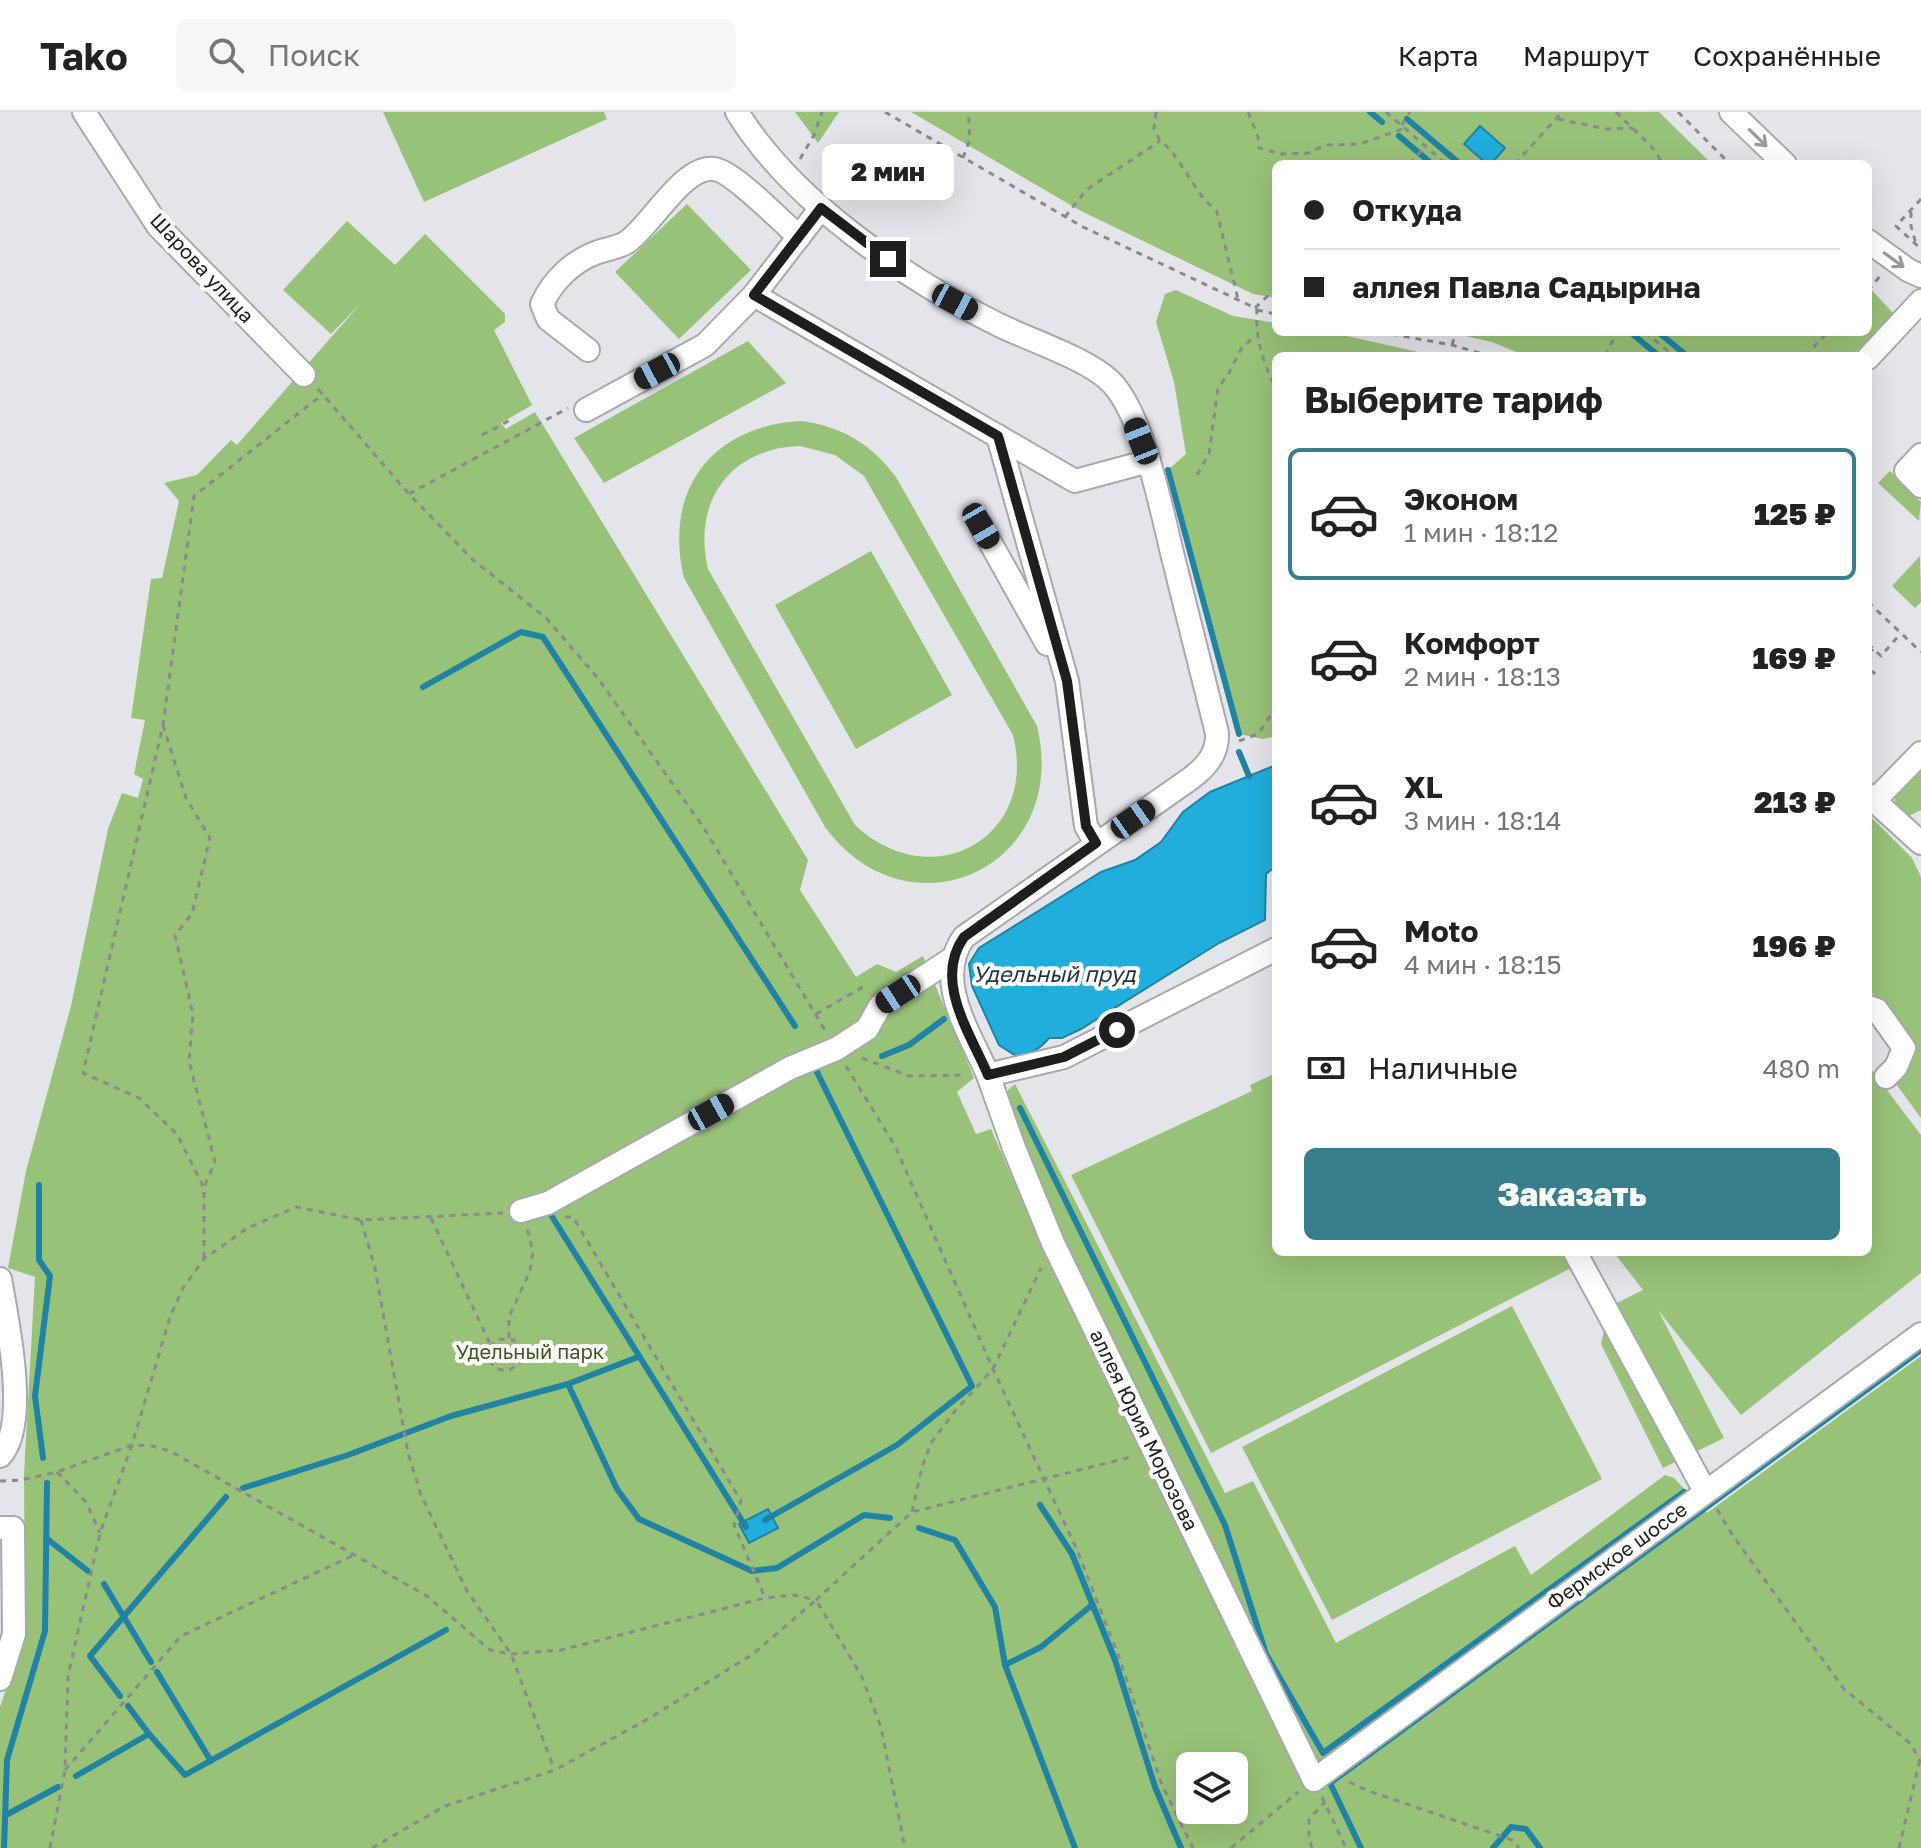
<!DOCTYPE html>
<html lang="ru">
<meta charset="utf-8">
<style>
body{margin:0;font-family:"Golos Text",sans-serif;background:#f6f6f6;color:#222;height:100vh;display:flex;flex-direction:column;font-size:30px;white-space:nowrap}
*{box-sizing:border-box;margin:0}
p{font-size:26px;color:#767676}
.icon{flex:none;width:44px;height:44px;fill:none;stroke:currentColor;stroke-width:2;stroke-linecap:round;stroke-linejoin:round}
.map{position:relative;flex:1;overflow:hidden}
.sheet{position:absolute;left:1272px;top:240px;width:600px;height:904px;display:flex;flex-direction:column;background:#fff;border-radius:12px;box-shadow:0 8px 32px #0002}
.sheet>*{flex:none}
.banner{position:absolute;left:1272px;top:48px;width:600px;height:176px;border-radius:12px;box-shadow:0 8px 32px #0002;display:grid;align-content:center;height:176px;padding:0 32px;background:#fff}
.tools{position:absolute;left:1176px;top:1640px;display:grid;gap:16px}
.tools a{display:grid;place-items:center;width:72px;height:72px;border-radius:12px;background:#fff;box-shadow:0 8px 32px #0002;font-size:40px}
.end{position:absolute;width:36px;height:36px;margin:-18px;border:10px solid #1e1e20;background:#fff;box-shadow:0 0 0 4px #fff}
.from{border-radius:50%}
.bubble{position:absolute;height:56px;border-radius:12px;background:#fff;box-shadow:0 8px 32px #0002;font-size:26px;font-weight:800;line-height:56px;text-align:center}
.car{position:absolute;width:24px;height:48px;margin:-24px -12px;border-radius:10px;box-shadow:0 0 6px 2px #0007;background:linear-gradient(#222 24%,#8ab4d8 0 40%,#222 0 76%,#8ab4d8 0 86%,#222 0)}
.banner b{display:flex;align-items:center;gap:28px;height:76px;font-size:30px}
.banner b+b{border-top:2px solid #e0e0e0}
.banner i{width:20px;height:20px;background:#222}
ul{padding:0;list-style:none}
li{display:flex;align-items:center;gap:24px;height:132px;margin:0 16px 12px;padding:0 16px;border:4px solid transparent;border-radius:12px}
li div{flex:1}
li b{display:block;font-size:30px}
li em{font-style:normal;font-weight:800}
li.current{border-color:#397e8c}
li>.icon{width:72px;height:72px;stroke-width:1.5}
h2{padding:0 32px;font-size:36px;line-height:96px}
.pay{display:flex;align-items:center;gap:20px;height:88px;padding:0 32px;font-size:30px}
.pay p{margin-inline-start:auto}
.cta{display:flex;gap:16px;margin-top:auto;padding:16px 32px}
.cta a{flex:1;height:92px;border-radius:12px;background:#397e8c;color:#fff;font-size:32px;font-weight:800;line-height:92px;text-align:center}
header{display:flex;align-items:center;gap:48px;box-sizing:border-box;height:112px;padding:0 40px;background:#fff;border-bottom:2px solid #e0e0e0}
header strong{font-size:38px}
nav{display:flex;gap:44px;margin-inline-start:auto;font-size:28px}
.search{width:560px;height:72px;background:#f6f6f6;display:flex;align-items:center;gap:20px;box-sizing:border-box;padding:0 28px;border-radius:12px;color:#767676;font-size:30px}
.map>svg:first-child{display:block}
</style>
<header>
<strong>Tako</strong>
<div class="search"><svg class="icon" aria-label="search" viewBox="0 0 24 24"><circle cx="10" cy="10" r="6"/><path d="M15 15l6 6"/></svg>Поиск</div>
<nav><a>Карта</a><a>Маршрут</a><a>Сохранённые</a></nav>
</header>
<div class="map">
<svg width="1921" height="1736" viewBox="0 0 1921 1736">
<rect width="100%" height="100%" fill="#e4e5eb"/>
<g fill="#98c278" fill-rule="evenodd">
<path d="M383,0H604L607,7L424,90Z"/>
<path d="M795,0H839L818,31Z"/>
<path d="M911,0H1659L1712,52H1276V186L1253,182L1081,99Z"/>
<path d="M687,92L751,158L679,227L615,160Z"/>
<path d="M347,109L395,153L425,122L505,202V210L494,218L532,293L501,311L506,317L535,300L808,748L800,778L856,865L877,852L896,860L923,844L974,966L957,980L976,1022L991,1017L1059,1173L1079,1164C1061,1124 1005,1017 1008,978L1015,972L1225,1381L1253,1369L1336,1531L1515,1434L1531,1463L1665,1363L1674,1366L1707,1401L1921,1244V1736H0V1595L25,1521L24,1362L35,1165L8,1156L26,1059L71,894L108,717L122,681L138,686L143,667L134,662L145,608L131,606L151,467L162,466L179,389L164,371L197,363L231,328L237,333L361,191L331,222L283,178ZM1190,1654H1234V1698H1190Z"/>
<path d="M1868,174L1894,202L1852,244H1526L1492,230L1448,220H1868Z"/>
<path d="M1176,178L1233,204L1276,211V220H1329L1436,244H1276V624L1263,627L1239,622L1168,358L1186,342L1174,270L1156,210L1165,182Z"/>
<path d="M748,229L786,271L604,371L574,326Z"/>
<path d="M802,309C843,315 871,332 896,365L1037,614C1071,754 910,830 825,715L684,466C663,378 712,313 802,309ZM800,334L835,343L864,364L1013,623C1039,726 932,785 855,713L708,457C692,390 730,336 800,334Z"/>
<path d="M1890,359L1921,390L1919,409L1878,371Z"/>
<path d="M871,439L952,583L856,637L775,493Z"/>
<path d="M1920,444L1921,490L1915,496L1892,474Z"/>
<path d="M1921,653V698L1907,705L1894,693L1896,682Z"/>
<path d="M1868,702L1912,746L1921,765V1006L1893,968L1913,933L1871,880L1868,881Z"/>
<path d="M1868,953L1921,1023V1161L1741,1303L1658,1198L1724,1326L1663,1356L1601,1232L1609,1195L1643,1178L1615,1142L1868,1140Z"/>
<path d="M1276,961V1140H1563L1571,1156L1211,1341L1071,1063L1252,979L1250,973Z"/>
<path d="M1512,1194L1602,1367L1332,1508L1242,1335Z"/>
</g>
<g fill="#21aedc" stroke="#2083a4" stroke-width="2">
<path d="M1480,14L1505,36L1491,52H1487L1464,32Z"/>
<path d="M1276,653V754L1266,762L1265,808L1219,831L1081,917L1062,926H1049C1039,938 1032,941 1016,944L999,933L972,874L969,852L979,836L1101,760L1135,748L1161,730L1183,700L1210,680Z"/>
<path d="M768,1397L778,1416L749,1431L739,1412Z"/>
</g>
<g fill="none" stroke-linecap="round" stroke-linejoin="round">
<g stroke="#2083a4" stroke-width="6">
<path d="M1370,0L1382,10"/>
<path d="M1407,7L1460,52"/>
<path d="M1399,24L1432,52"/>
<path d="M1630,220L1659,244"/>
<path d="M1658,220L1687,244"/>
<path d="M1168,358L1239,622"/>
<path d="M423,575L521,520L543,525L795,914"/>
<path d="M1239,640L1249,664"/>
<path d="M882,944L909,933L944,907"/>
<path d="M1020,996L1225,1413L1266,1542L1323,1641L1684,1380"/>
<path d="M39,1073V1148L50,1164L35,1284L43,1346"/>
<path d="M551,1103L746,1415"/>
<path d="M568,1272L617,1377L639,1407L752,1459L777,1456L864,1403L890,1406"/>
<path d="M243,1376L348,1343L451,1304L568,1272L638,1245"/>
<path d="M1040,1393L1072,1442L1115,1548L1155,1675L1181,1736"/>
<path d="M765,1408L897,1333L972,1274L812,950"/>
<path d="M919,1416L955,1428L995,1495L1005,1553L1075,1736"/>
<path d="M46,1426L88,1459"/>
<path d="M104,1472L151,1550"/>
<path d="M1005,1553L1041,1535L1092,1493"/>
<path d="M157,1560L211,1649"/>
<path d="M120,1584L90,1544L226,1385"/>
<path d="M128,1594L149,1622"/>
<path d="M76,1664L149,1622L185,1663L446,1518"/>
<path d="M6,1703L58,1675"/>
<path d="M4,1736L7,1648L45,1519L47,1371"/>
<path d="M1361,1736L1330,1671L1921,1238"/>
<path d="M1493,1736L1511,1715L1526,1717L1540,1736"/>
</g>
<defs>
<g id="minor">
<path d="M84,0L158,114L304,263"/>
<path d="M737,0C791,88 905,167 997,212C1029,228 1086,246 1110,269C1143,301 1162,400 1173,445C1188,504 1202,562 1217,621C1218,642 1206,655 1190,667L964,825C933,868 970,921 988,963L1064,945L1276,837"/>
<path d="M1731,0L1785,52"/>
<path d="M1868,129L1908,158L1921,164"/>
<path d="M754,183L1075,369L1149,349"/>
<path d="M588,238L548,207L542,192C553,168 573,149 598,140C607,137 620,135 627,130C651,114 683,53 714,57C733,59 782,110 799,125"/>
<path d="M1868,246L1921,189"/>
<path d="M586,298L705,233L754,183L821,96"/>
<path d="M998,324L1067,569L1086,714L1096,731"/>
<path d="M1921,343L1906,359L1921,374"/>
<path d="M981,414L1047,532"/>
<path d="M1868,683L1921,731"/>
<path d="M1874,689L1921,641"/>
<path d="M1868,895L1877,898L1904,936L1896,955L1886,965"/>
<path d="M988,963L1014,1036L1053,1131L1314,1668L1921,1222"/>
<path d="M521,1099L548,1091L790,956L836,937L867,917L880,894L953,846"/>
<path d="M1575,1140L1705,1379"/>
<path d="M0,1167C7,1207 30,1314 0,1344"/>
<path d="M0,1416H13L14,1522L0,1567"/>
</g>
</defs>
<use href="#minor" stroke="#a8a9af" stroke-width="26"/>
<g stroke="#898a8e" stroke-width="3" stroke-dasharray="6 6" stroke-linecap="butt">
<path d="M885,0L1083,115L1249,193L1257,198C1255,228 1264,251 1276,278"/>
<path d="M1156,0L1154,17L1160,29L1171,38L1203,86L1217,100L1238,187"/>
<path d="M1248,0L1258,25L1259,36L1281,42L1308,41L1326,33L1360,32L1405,16"/>
<path d="M1386,0L1446,52"/>
<path d="M1616,0L1652,35L1663,52"/>
<path d="M1678,0L1730,52"/>
<path d="M1558,7L1606,17L1633,16"/>
<path d="M1402,13L1410,0"/>
<path d="M963,46L970,27L968,0"/>
<path d="M800,47L814,23L822,0"/>
<path d="M1410,52L1425,34"/>
<path d="M1515,52L1562,0"/>
<path d="M1921,87L1896,114L1921,137"/>
<path d="M1911,100V114L1916,132"/>
<path d="M1065,105L1086,78L1160,29"/>
<path d="M1868,179L1880,164"/>
<path d="M1255,196L1276,176"/>
<path d="M1257,198L1276,202"/>
<path d="M1380,220L1452,233L1490,244"/>
<path d="M1645,220L1674,244"/>
<path d="M1452,233L1456,220"/>
<path d="M1605,244L1617,220"/>
<path d="M1805,244L1828,220"/>
<path d="M318,277L409,382L472,447L546,506L597,565L704,716L826,920"/>
<path d="M482,323L514,306"/>
<path d="M1197,363L1209,342L1218,276L1229,261L1241,237L1255,224"/>
<path d="M409,382L568,296"/>
<path d="M1868,490L1921,540"/>
<path d="M1868,532L1881,544L1901,521"/>
<path d="M1873,537L1870,540V557L1875,562"/>
<path d="M163,613L186,686L210,726L192,802L175,823L193,902L189,949L215,1050L204,1075"/>
<path d="M1239,629L1258,622L1276,596"/>
<path d="M816,902L863,875"/>
<path d="M862,946L909,964L967,963"/>
<path d="M846,954L895,1034L993,1257L1077,1438L1119,1545L1162,1673L1193,1736"/>
<path d="M565,1105H573L741,1389L734,1413L765,1486"/>
<path d="M431,1106L491,1234L490,1250L497,1257L508,1259L520,1251L522,1240L514,1228L498,1227L491,1234"/>
<path d="M361,1108L375,1156L408,1341L421,1383L467,1479L511,1542L554,1657"/>
<path d="M204,1146V1076L177,1022L139,986L83,961L163,613L194,384L323,282"/>
<path d="M509,1226V1205L530,1159L533,1140L527,1116"/>
<path d="M57,1360L86,1390L100,1421"/>
<path d="M0,1369L21,1368L57,1360L132,1333L153,1334L170,1339L427,1484L490,1538L511,1542L561,1538L765,1486L794,1483L816,1488L912,1400L1135,1344"/>
<path d="M1717,1397L1733,1424L1844,1577L1911,1632L1921,1651"/>
<path d="M912,1400L922,1355L931,1331L955,1299L993,1257L1041,1156"/>
<path d="M65,1658L181,1524L354,1443"/>
<path d="M1349,1670L1366,1678L1512,1728L1519,1736"/>
<path d="M1322,1685L1346,1736"/>
<path d="M50,1736L65,1658L68,1564L100,1421L132,1333L170,1205L183,1176L204,1147L246,1117L296,1095L361,1108L503,1101"/>
<path d="M372,1736L445,1694L555,1658L648,1607L753,1542L816,1488L862,1565L881,1615L905,1736"/>
<path d="M1231,1736L1298,1680"/>
<path d="M1312,1736L1309,1727V1707L1325,1690"/>
<path d="M1899,1736L1921,1643"/>
</g>
<use href="#minor" stroke="#fff" stroke-width="22"/>
</g>
<defs><path id="oneway-shaft" d="M-6 0H5M1.5-3L5.5 0L1.5 3" fill="none" stroke-width="1.6" stroke-linecap="round" stroke-linejoin="round" transform="scale(2)"/></defs>
<g stroke="#9a9a9b">
<use href="#oneway-shaft" transform="translate(1758 26) rotate(44)"/>
<use href="#oneway-shaft" transform="translate(1894 148) rotate(36)"/>
</g>
<g fill="none" stroke-linecap="round" stroke-linejoin="round">
<path stroke="#1e1e20" stroke-width="10" d="M888,147L821,96L754,183L998,324L1067,569L1086,714L1096,731L964,825C933,868 970,921 988,963L1064,945L1117,918"/>
</g>
<g text-anchor="middle" stroke-width="8" stroke-linejoin="round" paint-order="stroke">
<g font-size="20" fill="#1e1e20" stroke="#fff">
<text transform="translate(202 156) rotate(47)" y="7">Шарова улица</text>
<text transform="translate(1144 1318) rotate(64)" y="7">аллея Юрия Морозова</text>
<text transform="translate(1617 1444) rotate(-36)" y="7">Фермское шоссе</text>
</g>
<g font-size="20" fill="#39591c" stroke="#fff">
<text x="530" y="1247">Удельный парк</text>
</g>
<g font-size="22" font-style="italic" fill="#1e333d" stroke="#fff">
<text x="1054" y="870">Удельный пруд</text>
</g>
</g>
</svg>
<div class="tools">
<a><svg class="icon" aria-label="layers" viewBox="0 0 24 24"><path d="M12 4l9 5-9 5-9-5zM3 14l9 5 9-5"/></svg></a>
</div>
<i class="end from" style="left:1117px;top:918px"></i>
<i class="end" style="left:888px;top:147px"></i>
<div class="bubble" style="left:822px;top:32px;width:132px">2 мин</div>
<i class="car" style="left:955px;top:190px;rotate:118deg"></i>
<i class="car" style="left:657px;top:259px;rotate:242deg"></i>
<i class="car" style="left:1141px;top:329px;rotate:338deg"></i>
<i class="car" style="left:981px;top:414px;rotate:150deg"></i>
<i class="car" style="left:1133px;top:707px;rotate:55deg"></i>
<i class="car" style="left:898px;top:882px;rotate:237deg"></i>
<i class="car" style="left:711px;top:1000px;rotate:61deg"></i>
<div class="banner">
<b><i class="from"></i>Откуда</b>
<b><i></i>аллея Павла Садырина</b>
</div>
<section class="sheet">
<h2>Выберите тариф</h2>
<ul>
<li class="current"><svg class="icon" aria-label="car" viewBox="0 0 24 24"><path d="M5 17H2v-5l4-1 3-4h7l3 4 3 1v5h-3M9 17h6M6 11h13"/><circle cx="7" cy="17" r="2"/><circle cx="17" cy="17" r="2"/></svg><div><b>Эконом</b><p>1 мин · 18:12</p></div><em>125 ₽</em></li>
<li><svg class="icon" aria-label="car" viewBox="0 0 24 24"><path d="M5 17H2v-5l4-1 3-4h7l3 4 3 1v5h-3M9 17h6M6 11h13"/><circle cx="7" cy="17" r="2"/><circle cx="17" cy="17" r="2"/></svg><div><b>Комфорт</b><p>2 мин · 18:13</p></div><em>169 ₽</em></li>
<li><svg class="icon" aria-label="car" viewBox="0 0 24 24"><path d="M5 17H2v-5l4-1 3-4h7l3 4 3 1v5h-3M9 17h6M6 11h13"/><circle cx="7" cy="17" r="2"/><circle cx="17" cy="17" r="2"/></svg><div><b>XL</b><p>3 мин · 18:14</p></div><em>213 ₽</em></li>
<li><svg class="icon" aria-label="car" viewBox="0 0 24 24"><path d="M5 17H2v-5l4-1 3-4h7l3 4 3 1v5h-3M9 17h6M6 11h13"/><circle cx="7" cy="17" r="2"/><circle cx="17" cy="17" r="2"/></svg><div><b>Moto</b><p>4 мин · 18:15</p></div><em>196 ₽</em></li>
</ul>
<div class="pay"><svg class="icon" aria-label="cash" viewBox="0 0 24 24"><path d="M3 7h18v10H3z"/><circle cx="12" cy="12" r="2"/></svg>Наличные<p>480 m</p></div>
<div class="cta"><a>Заказать</a></div>
</section>
</div>
